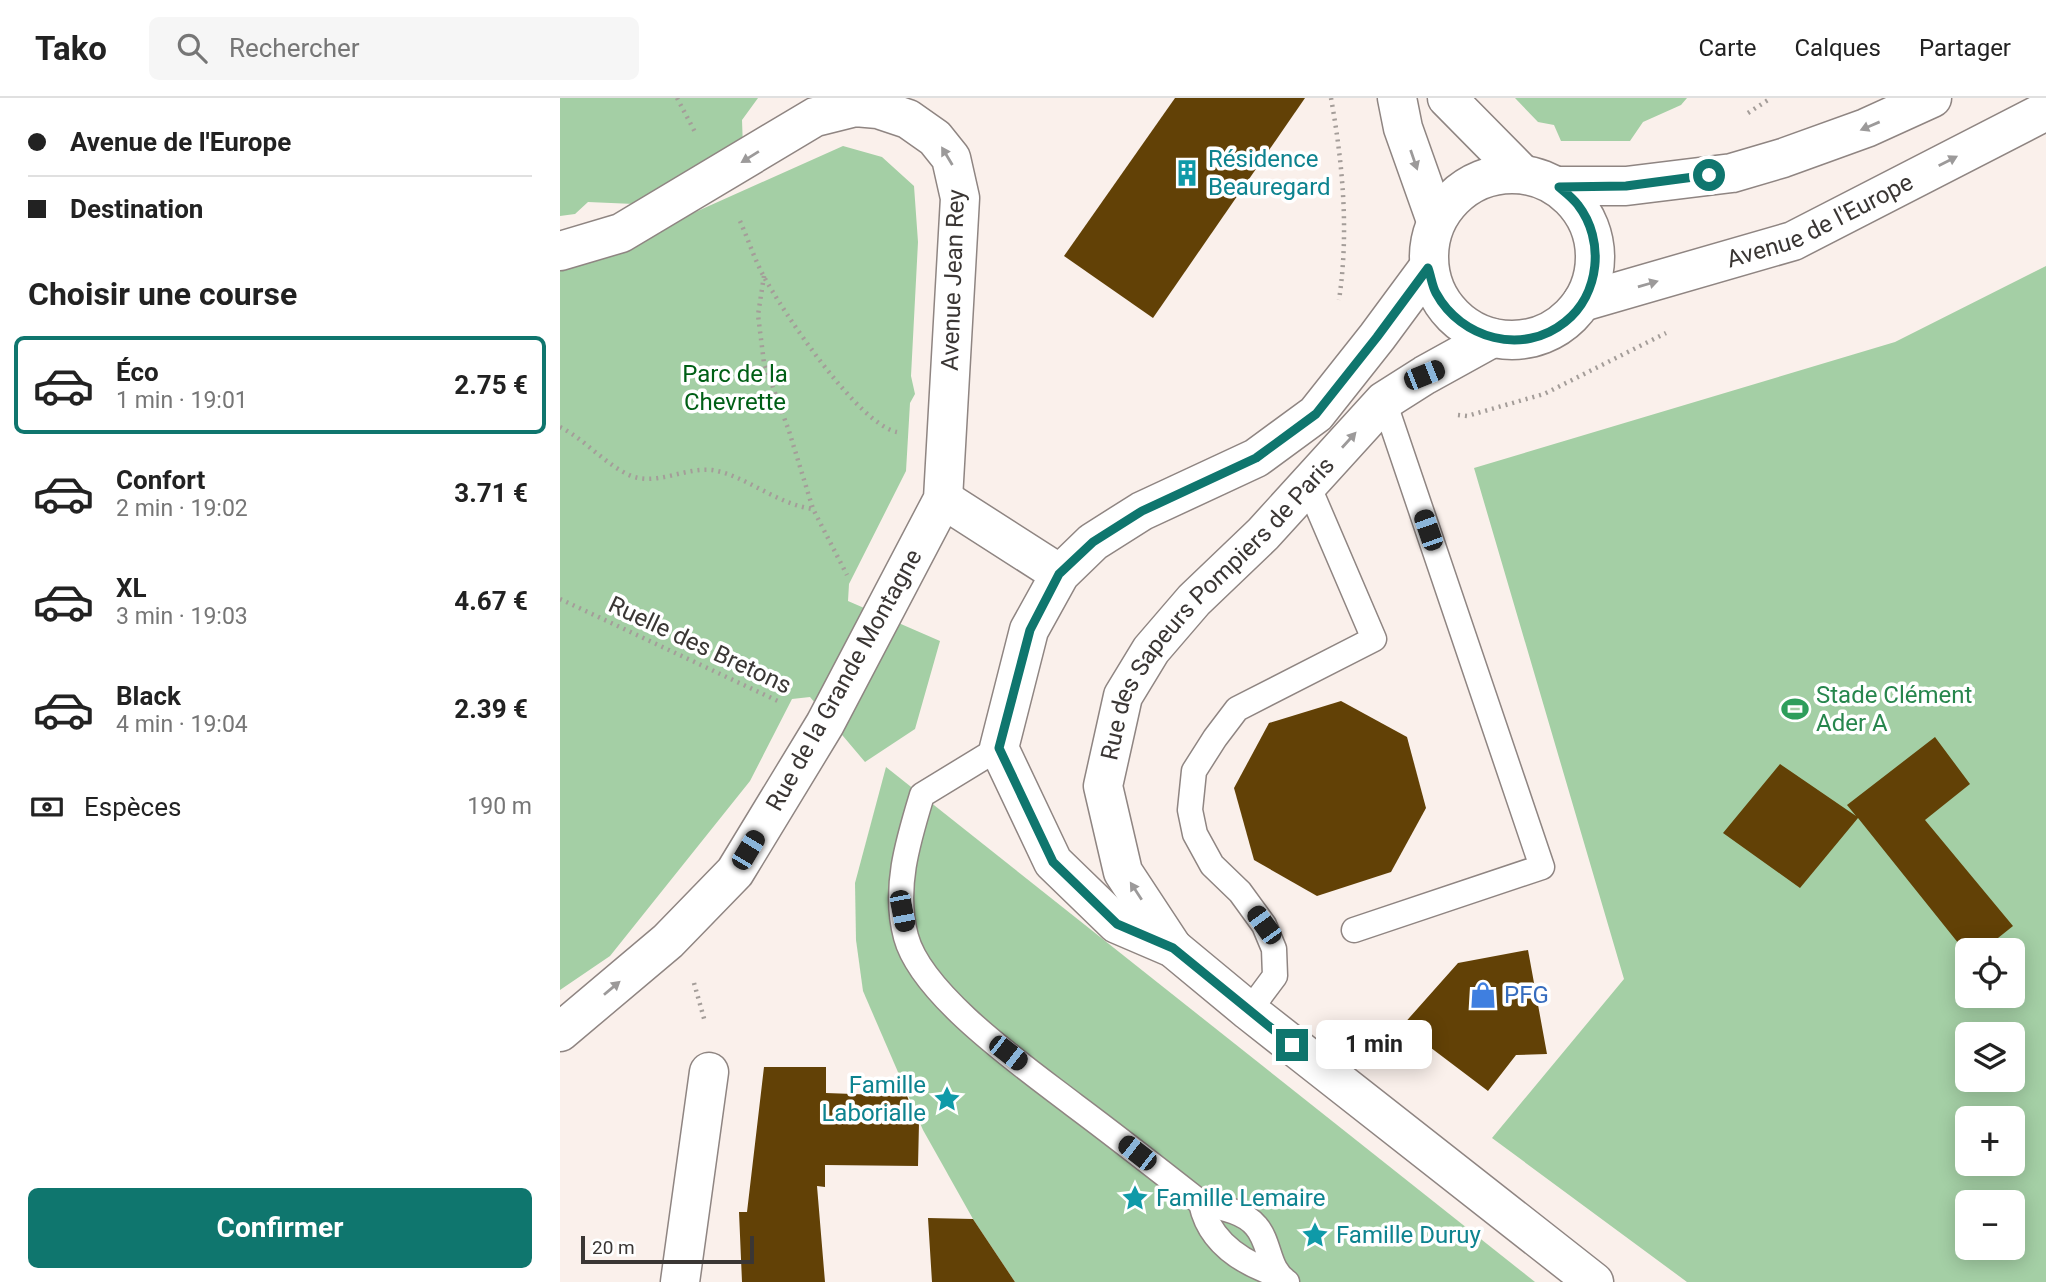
<!DOCTYPE html>
<html lang="fr">
<meta charset="utf-8">
<style>
body{margin:0;font-family:Roboto,sans-serif;background:#f6f6f6;color:#222;height:100vh;display:flex;flex-direction:column;font-size:26px;white-space:nowrap}
*{box-sizing:border-box;margin:0}
p{font-size:23px;color:#767676}
.icon{flex:none;width:38px;height:38px;fill:none;stroke:currentColor;stroke-width:2;stroke-linecap:round;stroke-linejoin:round}
.map{position:relative;flex:1;overflow:hidden}
.details{display:flex;flex-direction:column;background:#fff;width:560px}
.details>*{flex:none}
.hud{display:grid;align-content:center;height:154px;padding:0 28px;background:#fff}
.buttons{position:absolute;left:1395px;top:840px;display:grid;gap:14px}
.buttons a{display:grid;place-items:center;width:70px;height:70px;border-radius:10px;background:#fff;box-shadow:0 4px 18px #0003;font-size:35px}
.scale{position:absolute;left:21px;bottom:18px;width:173px;box-sizing:border-box;padding-left:7px;border:4px solid #3a3634;border-top:0;font-size:19px;line-height:24px;white-space:nowrap;color:#3a3634;-webkit-text-stroke:5px #fff;paint-order:stroke}
.end{position:absolute;width:32px;height:32px;margin:-16px;border:9px solid #0f766e;background:#fff;box-shadow:0 0 0 4px #fff}
.from{border-radius:50%}
.bubble{position:absolute;height:49px;border-radius:10px;background:#fff;box-shadow:0 4px 18px #0003;font-size:23px;font-weight:700;line-height:49px;text-align:center}
.car{position:absolute;width:21px;height:42px;margin:-21px -10px;border-radius:9px;box-shadow:0 0 5px 2px #0007;background:linear-gradient(#222 24%,#8ab4d8 0 40%,#222 0 76%,#8ab4d8 0 86%,#222 0)}
.hud b{display:flex;align-items:center;gap:24px;height:66px;font-size:26px}
.hud b+b{border-top:2px solid #e0e0e0}
.hud i{width:18px;height:18px;background:#222}
ul{padding:0;list-style:none}
li{display:flex;align-items:center;gap:21px;height:98px;margin:0 14px 10px;padding:0 14px;border:4px solid transparent;border-radius:10px}
li div{flex:1}
li b{display:block;font-size:26px}
li em{font-style:normal;font-weight:700}
li.selected{border-color:#0f766e}
li>.icon{width:63px;height:63px;stroke-width:1.5}
h2{padding:0 28px;font-size:32px;line-height:84px}
.pay{display:flex;align-items:center;gap:18px;height:77px;padding:0 28px;font-size:26px}
.pay p{margin-inline-start:auto}
.cta{display:flex;gap:14px;margin-top:auto;padding:14px 28px}
.cta a{flex:1;height:80px;border-radius:10px;background:#0f766e;color:#fff;font-size:28px;font-weight:700;line-height:80px;text-align:center}
header{display:flex;align-items:center;gap:42px;box-sizing:border-box;height:98px;padding:0 35px;background:#fff;border-bottom:2px solid #e0e0e0}
header strong{font-size:33px}
nav{display:flex;gap:38px;margin-inline-start:auto;font-size:24px}
.search{width:490px;height:63px;background:#f6f6f6;display:flex;align-items:center;gap:18px;box-sizing:border-box;padding:0 24px;border-radius:10px;color:#767676;font-size:26px}
main{display:flex;flex:1;min-height:0}
.map>svg:first-child{display:block}
</style>
<header>
<strong>Tako</strong>
<div class="search"><svg class="icon" aria-label="search" viewBox="0 0 24 24"><circle cx="10" cy="10" r="6"/><path d="M15 15l6 6"/></svg>Rechercher</div>
<nav><a>Carte</a><a>Calques</a><a>Partager</a></nav>
</header>
<main>
<section class="details">
<div class="hud">
<b><i class="from"></i>Avenue de l'Europe</b>
<b><i></i>Destination</b>
</div>
<h2>Choisir une course</h2>
<ul>
<li class="selected"><svg class="icon" aria-label="car" viewBox="0 0 24 24"><path d="M5 17H2v-5l4-1 3-4h7l3 4 3 1v5h-3M9 17h6M6 11h13"/><circle cx="7" cy="17" r="2"/><circle cx="17" cy="17" r="2"/></svg><div><b>Éco</b><p>1 min · 19:01</p></div><em>2.75 €</em></li>
<li><svg class="icon" aria-label="car" viewBox="0 0 24 24"><path d="M5 17H2v-5l4-1 3-4h7l3 4 3 1v5h-3M9 17h6M6 11h13"/><circle cx="7" cy="17" r="2"/><circle cx="17" cy="17" r="2"/></svg><div><b>Confort</b><p>2 min · 19:02</p></div><em>3.71 €</em></li>
<li><svg class="icon" aria-label="car" viewBox="0 0 24 24"><path d="M5 17H2v-5l4-1 3-4h7l3 4 3 1v5h-3M9 17h6M6 11h13"/><circle cx="7" cy="17" r="2"/><circle cx="17" cy="17" r="2"/></svg><div><b>XL</b><p>3 min · 19:03</p></div><em>4.67 €</em></li>
<li><svg class="icon" aria-label="car" viewBox="0 0 24 24"><path d="M5 17H2v-5l4-1 3-4h7l3 4 3 1v5h-3M9 17h6M6 11h13"/><circle cx="7" cy="17" r="2"/><circle cx="17" cy="17" r="2"/></svg><div><b>Black</b><p>4 min · 19:04</p></div><em>2.39 €</em></li>
</ul>
<div class="pay"><svg class="icon" aria-label="cash" viewBox="0 0 24 24"><path d="M3 7h18v10H3z"/><circle cx="12" cy="12" r="2"/></svg>Espèces<p>190 m</p></div>
<div class="cta"><a>Confirmer</a></div>
</section>
<div class="map">
<svg width="1486" height="1184" viewBox="0 0 1486 1184">
<rect width="100%" height="100%" fill="#faf0eb"/>
<g fill="#a4cfa5" fill-rule="evenodd">
<path d="M0,0H198L182,22L184,79L74,106L28,104L15,116L0,118Z"/>
<path d="M955,0H1127L1121,7L1083,24L1070,43H1001L994,27L978,24Z"/>
<path d="M283,48L322,59L354,88L358,144L351,278L355,296L350,305L346,373L289,486L288,503L380,543L355,631L305,664L250,599L232,601L190,683L50,858L0,892V164L44,155Z"/>
<path d="M1486,168V1184H1127L932,1040L1064,881L914,370L1335,244ZM1407,852H1452V898H1407ZM1407,936H1452V982H1407ZM1407,1020H1452V1066H1407ZM1407,1104H1452V1150H1407Z"/>
<path d="M326,669L975,1184H455L413,1121L363,1032L303,893L296,842L295,785Z"/>
</g>
<g fill="#624106">
<path d="M615,0H745L593,220L504,158Z"/>
<path d="M781,603L847,639L866,710L831,774L757,798L694,762L674,690L709,625Z"/>
<path d="M1375,639L1410,686L1365,722L1453,828L1423,852H1407V856L1298,720L1240,790L1163,735L1220,666L1296,718L1287,707Z"/>
<path d="M968,852L987,956L956,957L928,993L842,928L898,865Z"/>
<path d="M204,969H266V995L347,998L359,1025L358,1068L265,1067V1089L257,1088L265,1184H182L179,1114H187Z"/>
<path d="M368,1120L413,1121L455,1184H372Z"/>
</g>
<g fill="none" stroke-linecap="round" stroke-linejoin="round">
<defs>
<g id="service">
<path d="M439,650L362,697C348,743 333,791 346,839C362,898 466,970 514,1007C557,1039 599,1072 641,1105C659,1109 684,1113 696,1128C711,1145 707,1171 727,1184"/>
<path d="M794,832L982,769L824,303"/>
<path d="M689,913L715,878L714,851L704,827L680,794L652,767L635,736L630,712L634,673L655,640L677,611L814,541L748,387"/>
<path d="M641,1105C649,1144 682,1165 718,1177"/>
</g>
<g id="minor">
<path d="M0,153L61,135L255,19L295,9L318,11L348,21L375,40L391,60L400,100L383,401L265,626L175,774L108,843L0,934"/>
<path d="M383,401L500,476"/>
<path d="M120,1184L149,974"/>
</g>
<g id="tertiary">
<path d="M868,170L817,239L756,316L696,360L582,413L533,444L500,476L469,532L439,650L493,764L557,826L613,850L689,913L1034,1184"/>
<path id="s1" d="M613,850L563,774L543,688L563,598L591,552L634,502L703,436L824,303L865,277L932,240"/>
</g>
<g id="secondary">
<path d="M837,0L843,30L876,123"/>
<path d="M887,0L962,76"/>
<circle cx="952" cy="159" r="83"/>
<path d="M999,88H1066L1172,75L1223,60L1306,30L1372,0"/>
<path id="s2" d="M1022,204L1233,143L1486,13"/>
</g>
</defs>
<use href="#service" stroke="#8f8582" stroke-width="27"/>
<use href="#minor" stroke="#8f8582" stroke-width="41"/>
<use href="#tertiary" stroke="#8f8582" stroke-width="41"/>
<use href="#secondary" stroke="#8f8582" stroke-width="41"/>
<g stroke="#a49d99" stroke-width="4.5" stroke-dasharray="2 5" stroke-linecap="butt">
<path d="M117,0L135,34"/>
<path d="M771,0C783,67 789,135 779,202"/>
<path d="M1188,15L1211,0"/>
<path d="M180,123C188,141 194,160 203,177C223,214 298,326 337,334"/>
<path d="M204,178L198,217L204,265L229,333L253,411L287,477"/>
<path d="M898,317L907,318L984,296L1106,235"/>
<path d="M0,329C24,341 43,364 67,376C94,390 123,369 152,372C185,377 216,406 253,411"/>
<path d="M0,501L220,604"/>
<path d="M134,885L145,924"/>
</g>
<use href="#service" stroke="#fff" stroke-width="24"/>
<use href="#minor" stroke="#fff" stroke-width="38"/>
<use href="#tertiary" stroke="#fff" stroke-width="38"/>
<use href="#secondary" stroke="#fff" stroke-width="38"/>
</g>
<defs><path id="oneway-solid" d="M-6-.8H1V-3.2L6.5 0L1 3.2V.8H-6Z" transform="scale(1.75)"/></defs>
<g fill="#9c9a9a">
<use href="#oneway-solid" transform="translate(1310 28) rotate(157)"/>
<use href="#oneway-solid" transform="translate(387 58) rotate(-121)"/>
<use href="#oneway-solid" transform="translate(190 59) rotate(148)"/>
<use href="#oneway-solid" transform="translate(854 62) rotate(71)"/>
<use href="#oneway-solid" transform="translate(1388 63) rotate(-27)"/>
<use href="#oneway-solid" transform="translate(1088 186) rotate(-16)"/>
<use href="#oneway-solid" transform="translate(789 342) rotate(-48)"/>
<use href="#oneway-solid" transform="translate(576 793) rotate(-123)"/>
<use href="#oneway-solid" transform="translate(52 890) rotate(-40)"/>
</g>
<g fill="none" stroke-linecap="round" stroke-linejoin="round">
<path stroke="#0f766e" stroke-width="9" d="M732,947L613,850L557,826L493,764L439,650L470,532L499,476L533,444L582,413L696,360L756,316L817,239L868,170C871,178 872,188 876,195C901,241 963,258 1005,224C1040,196 1045,142 1018,107C1013,100 1005,94 999,89L1066,88L1149,77"/>
</g>
<defs>
<symbol id="building-bare" viewBox="-9 -9 18 18"><path d="M-4-6H4V6H1V3H-1V6H-4ZM-2.5-4.3h1.7v1.8h-1.7ZM.8-4.3h1.7v1.8H.8ZM-2.5-1h1.7V.8h-1.7ZM.8-1h1.7V.8H.8Z" fill="#0f9aa8" stroke="#fff" stroke-width="2.5" paint-order="stroke"/></symbol>
<symbol id="stadium-bare" viewBox="-9 -9 18 18"><path d="M0-5a6.5 5 0 1 0 0 10a6.5 5 0 1 0 0-10ZM-3.5-1.8h7v3.6h-7Z" fill="#2e9e5b" stroke="#fff" stroke-width="2.5" paint-order="stroke"/></symbol>
<symbol id="shop-bare" viewBox="-9 -9 18 18"><path d="M-5-2.5h2.3a2.7 3.5 0 0 1 5.4 0H5L5.5 6h-11ZM-1.5-2.5h3a1.5 2.3 0 0 0-3 0Z" fill="#3f7fe0" stroke="#fff" stroke-width="2.5" paint-order="stroke"/></symbol>
<symbol id="sight-bare" viewBox="-9 -9 18 18"><path d="M0-6L1.8-2.2L6-1.7L2.9 1.2L3.7 5.4L0 3.3L-3.7 5.4L-2.9 1.2L-6-1.7L-1.8-2.2Z" fill="#0f9aa8" stroke="#fff" stroke-width="2.5" paint-order="stroke"/></symbol>
</defs>
<g fill-rule="evenodd">
<use href="#building-bare" x="608" y="56" width="38" height="38"/>
<use href="#stadium-bare" x="1216" y="592" width="38" height="38"/>
<use href="#shop-bare" x="904" y="878" width="38" height="38"/>
<use href="#sight-bare" x="368" y="982" width="38" height="38"/>
<use href="#sight-bare" x="556" y="1081" width="38" height="38"/>
<use href="#sight-bare" x="736" y="1118" width="38" height="38"/>
</g>
<g text-anchor="middle" stroke-width="7" stroke-linejoin="round" paint-order="stroke">
<g font-size="24" fill="#0d838f" stroke="#fff" text-anchor="start">
<text x="648" y="69">Résidence<tspan x="648" dy="28">Beauregard</tspan></text>
<text x="366" y="995" text-anchor="end">Famille<tspan x="366" dy="28">Laborialle</tspan></text>
<text x="596" y="1108">Famille Lemaire</text>
<text x="776" y="1145">Famille Duruy</text>
</g>
<g font-size="24" fill="#3a3634" stroke="#fff">
<text dy="8" stroke="none"><textPath href="#s2" startOffset="252">Avenue de l'Europe</textPath></text>
<text transform="translate(393 182) rotate(-88)" y="8">Avenue Jean Rey</text>
<text dy="8" stroke="none"><textPath href="#s1" startOffset="396">Rue des Sapeurs Pompiers de Paris</textPath></text>
<text transform="translate(140 547) rotate(25)" y="8">Ruelle des Bretons</text>
<text transform="translate(284 582) rotate(-61)" y="8">Rue de la Grande Montagne</text>
</g>
<g font-size="24" fill="#005f16" stroke="#fff">
<text x="175" y="284">Parc de la<tspan x="175" dy="28">Chevrette</tspan></text>
</g>
<g font-size="24" fill="#27864d" stroke="#fff" text-anchor="start">
<text x="1256" y="605">Stade Clément<tspan x="1256" dy="28">Ader A</tspan></text>
</g>
<g font-size="24" fill="#366cbe" stroke="#fff" text-anchor="start">
<text x="944" y="905">PFG</text>
</g>
</g>
</svg>
<div class="buttons">
<a><svg class="icon" aria-label="locate" viewBox="0 0 24 24"><circle cx="12" cy="12" r="6"/><path d="M12 2v4M12 18v4M2 12h4M18 12h4"/></svg></a>
<a><svg class="icon" aria-label="layers" viewBox="0 0 24 24"><path d="M12 4l9 5-9 5-9-5zM3 14l9 5 9-5"/></svg></a>
<a>+</a>
<a>−</a>
</div>
<div class="scale">20 m</div>
<i class="end from" style="left:1149px;top:77px"></i>
<i class="end" style="left:732px;top:947px"></i>
<div class="bubble" style="left:756px;top:922px;width:116px">1 min</div>
<i class="car" style="left:864px;top:277px;rotate:68deg"></i>
<i class="car" style="left:868px;top:432px;rotate:341deg"></i>
<i class="car" style="left:188px;top:752px;rotate:31deg"></i>
<i class="car" style="left:342px;top:813px;rotate:169deg"></i>
<i class="car" style="left:704px;top:827px;rotate:324deg"></i>
<i class="car" style="left:448px;top:955px;rotate:128deg"></i>
<i class="car" style="left:577px;top:1055px;rotate:308deg"></i>
</div>
</main>
